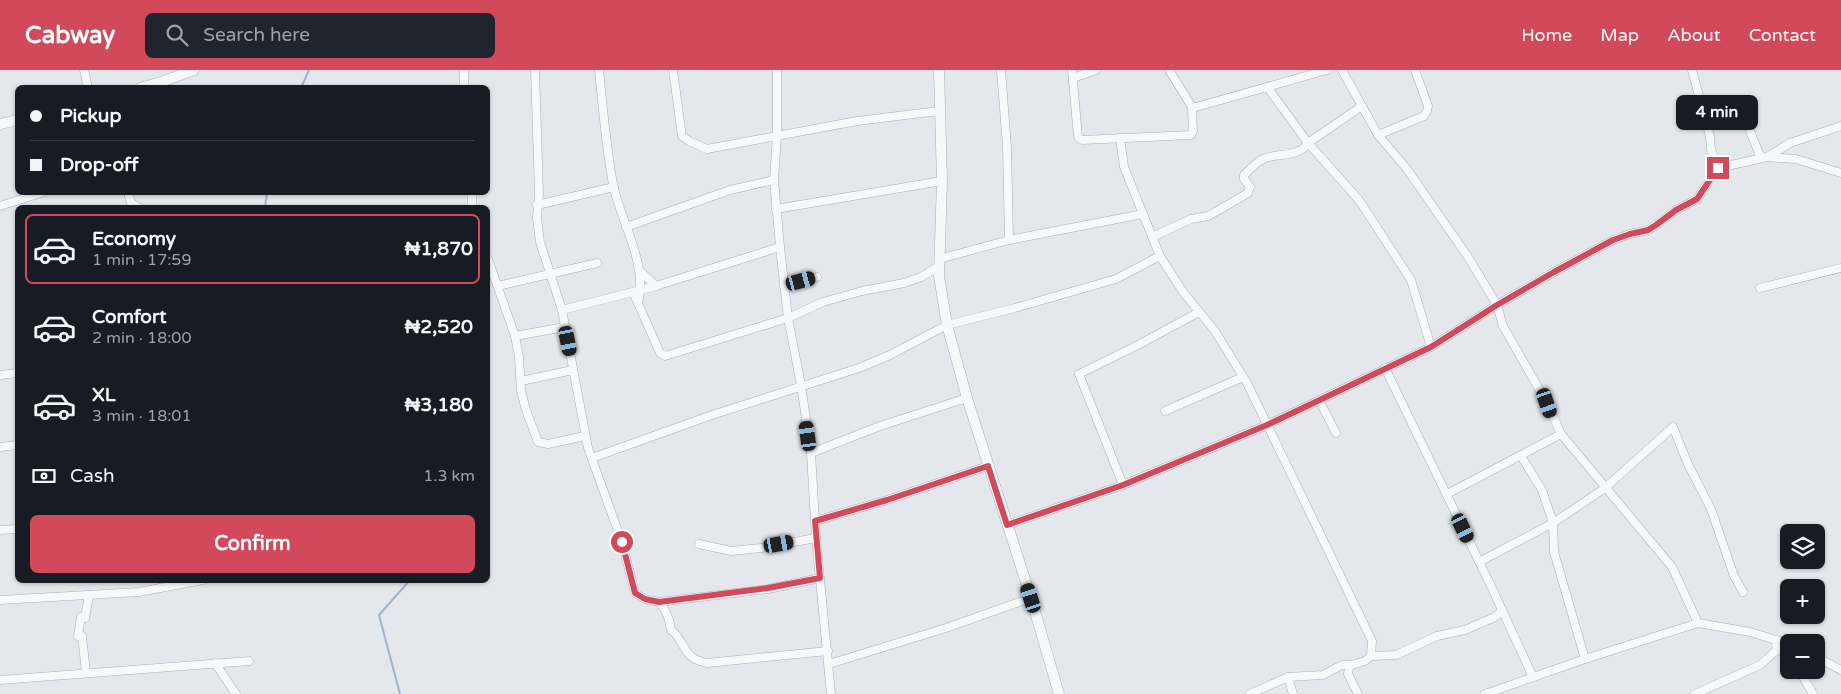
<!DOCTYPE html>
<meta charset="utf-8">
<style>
body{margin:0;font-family:"Varela Round",sans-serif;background:#20242c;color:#f1f3f6;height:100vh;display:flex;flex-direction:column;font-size:19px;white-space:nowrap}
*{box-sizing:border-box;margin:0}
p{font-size:16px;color:#9ea1a6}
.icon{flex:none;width:28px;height:28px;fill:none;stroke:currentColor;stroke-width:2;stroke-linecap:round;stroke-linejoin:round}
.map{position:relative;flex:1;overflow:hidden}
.sheet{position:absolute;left:15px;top:135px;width:475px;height:378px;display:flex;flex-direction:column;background:#171b24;border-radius:8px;box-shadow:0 1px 4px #0004}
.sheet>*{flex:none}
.banner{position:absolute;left:15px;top:15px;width:475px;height:110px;border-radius:8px;box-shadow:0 1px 4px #0004;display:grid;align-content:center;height:110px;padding:0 15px;background:#171b24}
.buttons{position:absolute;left:1780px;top:454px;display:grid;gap:10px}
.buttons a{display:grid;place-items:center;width:45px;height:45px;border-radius:8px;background:#171b24;box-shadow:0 1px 4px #0004;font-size:25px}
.end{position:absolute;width:22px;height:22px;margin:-11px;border:6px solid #d1495b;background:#fff;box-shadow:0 0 0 2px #fff}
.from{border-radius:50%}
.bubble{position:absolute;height:35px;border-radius:8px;background:#171b24;box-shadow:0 1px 4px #0004;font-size:16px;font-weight:800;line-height:35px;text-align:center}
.car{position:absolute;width:15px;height:30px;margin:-15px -8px;border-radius:6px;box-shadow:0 0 4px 1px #0007;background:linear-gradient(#222 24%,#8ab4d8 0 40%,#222 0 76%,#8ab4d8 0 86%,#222 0)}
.banner b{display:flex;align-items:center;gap:18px;height:48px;font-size:19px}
.banner b+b{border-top:1px solid #363941}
.banner i{width:12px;height:12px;background:#f1f3f6}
ul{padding:9px 0 0;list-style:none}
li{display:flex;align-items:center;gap:15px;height:70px;margin:0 10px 8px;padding:0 5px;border:2px solid transparent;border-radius:8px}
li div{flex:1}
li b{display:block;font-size:19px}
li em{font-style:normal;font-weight:800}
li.on{border-color:#d1495b}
li>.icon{width:45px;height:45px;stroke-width:1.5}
.pay{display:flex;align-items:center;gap:12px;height:55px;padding:0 15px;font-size:19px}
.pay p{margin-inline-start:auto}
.primary-button{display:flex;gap:10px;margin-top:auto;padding:10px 15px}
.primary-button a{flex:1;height:58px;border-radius:8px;background:#d1495b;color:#fff;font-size:20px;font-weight:800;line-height:58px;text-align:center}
header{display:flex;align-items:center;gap:30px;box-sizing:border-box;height:70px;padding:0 25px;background:#d1495b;color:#fff}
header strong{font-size:24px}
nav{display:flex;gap:28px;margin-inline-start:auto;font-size:18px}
.search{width:350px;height:45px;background:#20242c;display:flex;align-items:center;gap:12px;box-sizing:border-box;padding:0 18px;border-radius:8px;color:#9ea1a6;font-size:19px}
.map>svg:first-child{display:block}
</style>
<header>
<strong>Cabway</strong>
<div class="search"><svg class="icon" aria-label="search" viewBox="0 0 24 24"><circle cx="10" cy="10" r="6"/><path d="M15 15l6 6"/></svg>Search here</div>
<nav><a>Home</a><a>Map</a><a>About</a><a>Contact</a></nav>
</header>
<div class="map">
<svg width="1841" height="624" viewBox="0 0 1841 624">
<rect width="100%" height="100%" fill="#e4e7ec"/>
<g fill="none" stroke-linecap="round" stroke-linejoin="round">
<g stroke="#9fb4cc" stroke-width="2">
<path d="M301,18L309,0"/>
<path d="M265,138L267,122"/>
<path d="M400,624L379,545L410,510"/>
</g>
<defs>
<g id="minor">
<path d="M84,0L88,18"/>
<path d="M464,0V18"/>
<path d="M535,0L539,123L537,148L540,172L562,240L588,378L622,472L635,523L645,529L659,532C666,540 670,549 671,560C682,567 683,583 695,589C699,591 703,592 707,593L828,581"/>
<path d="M599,0C603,38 606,77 613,114C621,153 648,193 638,233"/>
<path d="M673,0L682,66L689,71L707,79L857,51L939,41"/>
<path d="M777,0V65L774,110L780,177L788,248L801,315L811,383L816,468L831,624"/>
<path d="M1001,0L1007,77L1009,170"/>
<path d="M1072,0L1078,67L1082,70L1191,65L1193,61L1192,37L1169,0"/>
<path d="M1342,0L1378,65L1407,99L1468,187L1497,235L1503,256L1547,333L1561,364L1672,497L1698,553L1750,562L1789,574"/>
<path d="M1692,0L1710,67L1711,79L1718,98"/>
<path d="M1073,8L1096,0"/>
<path d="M1268,18L1308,73L1359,130L1411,210L1431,277"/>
<path d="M1192,37H1196L1327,0"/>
<path d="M1740,37L1761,88"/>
<path d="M1378,65L1424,46L1427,41L1428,36L1415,0"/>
<path d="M1120,68L1124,97L1160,186L1183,222L1215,261L1247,313L1372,571L1371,586L1365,591L1352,595H1342L1323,605L1288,607L1250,624"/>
<path d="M1767,87L1790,73L1841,56"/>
<path d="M128,122L131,133L140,138"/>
<path d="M472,122V138"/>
<path d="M537,135L614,117"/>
<path d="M0,136L44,122"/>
<path d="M776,139L942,111"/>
<path d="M626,157L730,120L774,110"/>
<path d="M1152,167L1191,149L1208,146L1219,140L1248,123L1250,117L1244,109V105C1250,100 1256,92 1263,89C1278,82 1297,89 1308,73L1362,36"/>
<path d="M488,189L515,266L519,287L521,321L526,340L538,372L548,374L585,366"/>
<path d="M939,189L1009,170L1143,144"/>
<path d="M641,202L656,216"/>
<path d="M498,216L597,193"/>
<path d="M784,216L817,207"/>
<path d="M1760,218L1841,198"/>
<path d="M633,222L660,283L665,286L788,248L823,232L862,221L904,213L921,207L939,196"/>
<path d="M562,240L656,216L780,177"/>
<path d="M515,266L565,257"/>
<path d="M1385,298L1490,514L1533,607"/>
<path d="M0,305L18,303"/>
<path d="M521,311L573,300"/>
<path d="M1319,330L1336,363"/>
<path d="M1165,341L1243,307"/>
<path d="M0,377L18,375"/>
<path d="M811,383L880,356L967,328"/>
<path d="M1521,386L1542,420L1553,453L1554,482L1585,589"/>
<path d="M592,388L712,345L859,298L890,285L947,255L1015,238L1116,209L1160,186"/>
<path d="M1123,415L1079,304L1138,275L1199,242"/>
<path d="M1447,424L1561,364"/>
<path d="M815,451L887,430L988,396"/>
<path d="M1007,455L1123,415L1267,355L1431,277L1497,235L1554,202L1613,170L1630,164L1648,160L1656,155L1676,140L1697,129L1718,98L1767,87L1796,89L1841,103"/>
<path d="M0,460L18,459"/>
<path d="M699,474L731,481L761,478L816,468"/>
<path d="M1479,492L1553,453L1571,441L1605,418L1673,357L1688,394L1711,439L1734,506L1743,522"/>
<path d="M0,530L139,522L203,510"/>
<path d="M659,532L768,519L820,508"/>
<path d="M1776,575L1789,588"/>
<path d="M1371,586L1396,585L1437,566L1465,560L1495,547L1502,541"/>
<path d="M1816,587L1841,600"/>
<path d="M215,593L236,624"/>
<path d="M829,594L946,558L1031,528"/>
<path d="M1352,595L1349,597L1348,604L1358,624"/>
<path d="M1799,600L1813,624"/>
<path d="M86,602L82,566H78L81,547L85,548L89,525"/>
<path d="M1288,607L1293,624"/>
<path d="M0,610L249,591"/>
<path d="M1485,624L1585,589L1698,553"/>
<path d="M1695,624L1760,595L1778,579L1789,574"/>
</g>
<g id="tertiary">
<path d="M939,0L942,111L939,206L947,255L967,328L1031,528L1059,624"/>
<path d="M140,18L161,12L194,0"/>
<path d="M0,54L18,50"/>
</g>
</defs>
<use href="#minor" stroke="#a9aeb7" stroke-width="9"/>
<use href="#tertiary" stroke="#a9aeb7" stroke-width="11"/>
<use href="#minor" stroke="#f7f8fa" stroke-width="8"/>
<use href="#tertiary" stroke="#f7f8fa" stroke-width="10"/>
</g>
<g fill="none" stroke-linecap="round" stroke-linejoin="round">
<path stroke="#d1495b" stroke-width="6" d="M622,472L635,523L645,529L659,532L768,518L820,508L815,451L887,430L988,396L1007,455L1123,415L1267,355L1431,277L1497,235L1554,202L1613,170L1630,164L1648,160L1656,155L1676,140L1697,129L1718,98"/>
</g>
</svg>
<div class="buttons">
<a><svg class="icon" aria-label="layers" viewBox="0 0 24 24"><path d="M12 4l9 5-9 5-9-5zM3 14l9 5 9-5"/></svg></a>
<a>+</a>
<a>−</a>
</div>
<i class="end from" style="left:622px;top:472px"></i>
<i class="end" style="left:1718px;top:98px"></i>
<div class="bubble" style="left:1676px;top:25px;width:82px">4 min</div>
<i class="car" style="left:801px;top:211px;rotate:75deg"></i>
<i class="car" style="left:568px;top:271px;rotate:169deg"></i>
<i class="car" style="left:1547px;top:333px;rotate:161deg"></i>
<i class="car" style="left:808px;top:366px;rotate:352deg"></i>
<i class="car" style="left:1463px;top:458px;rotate:154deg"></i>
<i class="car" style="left:779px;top:474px;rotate:80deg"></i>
<i class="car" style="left:1031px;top:528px;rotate:342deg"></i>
<div class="banner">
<b><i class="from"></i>Pickup</b>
<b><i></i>Drop-off</b>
</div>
<section class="sheet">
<ul>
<li class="on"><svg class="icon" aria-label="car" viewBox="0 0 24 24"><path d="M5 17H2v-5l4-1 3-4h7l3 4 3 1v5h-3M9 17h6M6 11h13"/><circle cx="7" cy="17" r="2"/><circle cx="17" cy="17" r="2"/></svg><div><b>Economy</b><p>1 min · 17:59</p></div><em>₦1,870</em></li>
<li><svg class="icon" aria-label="car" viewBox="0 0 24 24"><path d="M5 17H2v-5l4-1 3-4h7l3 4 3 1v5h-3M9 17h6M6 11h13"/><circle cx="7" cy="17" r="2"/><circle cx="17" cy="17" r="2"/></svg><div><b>Comfort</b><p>2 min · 18:00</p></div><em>₦2,520</em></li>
<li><svg class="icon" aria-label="car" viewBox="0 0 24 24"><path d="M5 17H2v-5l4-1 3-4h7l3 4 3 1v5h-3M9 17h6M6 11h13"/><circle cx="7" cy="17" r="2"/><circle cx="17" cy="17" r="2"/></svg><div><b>XL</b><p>3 min · 18:01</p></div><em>₦3,180</em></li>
</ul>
<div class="pay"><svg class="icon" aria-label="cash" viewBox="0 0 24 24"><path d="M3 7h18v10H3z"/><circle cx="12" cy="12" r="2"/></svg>Cash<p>1.3 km</p></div>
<div class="primary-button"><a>Confirm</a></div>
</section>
</div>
